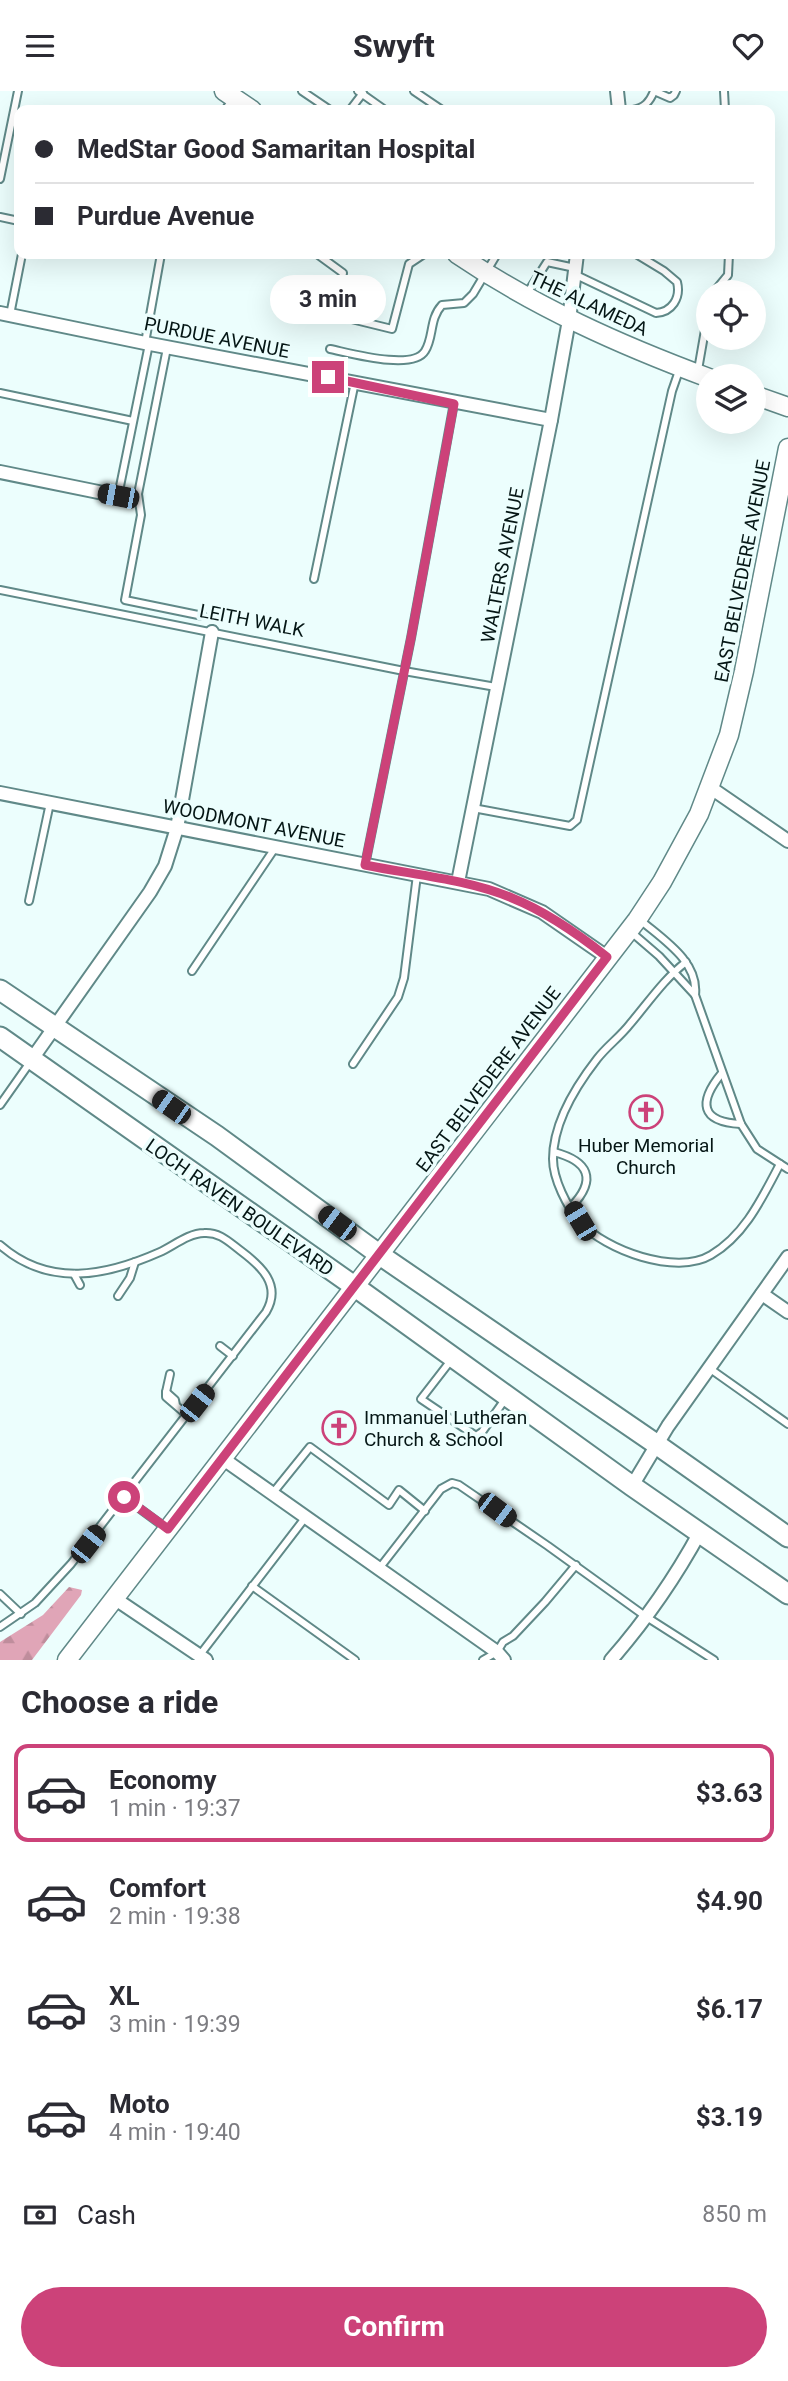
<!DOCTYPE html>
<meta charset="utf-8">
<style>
body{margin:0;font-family:Roboto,sans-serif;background:#f2f2f3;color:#2b2b33;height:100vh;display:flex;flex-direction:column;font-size:26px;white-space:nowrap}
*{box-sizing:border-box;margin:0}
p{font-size:23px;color:#7c7c81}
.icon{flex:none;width:38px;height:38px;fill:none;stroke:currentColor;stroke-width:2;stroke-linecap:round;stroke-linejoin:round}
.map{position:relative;height:1569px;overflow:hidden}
.side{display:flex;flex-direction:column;background:#fff;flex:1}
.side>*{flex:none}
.hud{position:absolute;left:14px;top:14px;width:761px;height:154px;border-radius:14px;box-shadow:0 7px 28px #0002;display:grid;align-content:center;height:154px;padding:0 21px;background:#fff}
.fabs{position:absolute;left:696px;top:189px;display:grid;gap:14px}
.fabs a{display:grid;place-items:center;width:70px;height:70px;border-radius:50%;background:#fff;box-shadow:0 7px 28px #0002;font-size:35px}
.end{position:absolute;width:32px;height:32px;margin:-16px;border:9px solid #cc4279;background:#fff;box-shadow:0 0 0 4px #fff}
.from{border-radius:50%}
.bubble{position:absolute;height:49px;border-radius:24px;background:#fff;box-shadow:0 7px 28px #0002;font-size:23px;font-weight:700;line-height:49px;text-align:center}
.car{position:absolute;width:21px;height:42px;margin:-21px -10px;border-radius:9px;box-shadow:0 0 5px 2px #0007;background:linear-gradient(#222 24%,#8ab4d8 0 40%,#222 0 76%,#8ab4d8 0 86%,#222 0)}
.hud b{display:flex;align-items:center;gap:24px;height:66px;font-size:26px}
.hud b+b{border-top:2px solid #e1e1e2}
.hud i{width:18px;height:18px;background:#2b2b33}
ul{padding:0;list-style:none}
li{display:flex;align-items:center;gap:21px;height:98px;margin:0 14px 10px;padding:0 7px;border:4px solid transparent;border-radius:14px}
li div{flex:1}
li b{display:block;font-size:26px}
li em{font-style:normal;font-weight:700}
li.active{border-color:#cc4279}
li>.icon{width:63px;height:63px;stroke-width:1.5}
h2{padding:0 21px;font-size:32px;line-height:84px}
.pay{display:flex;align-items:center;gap:18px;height:77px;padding:0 21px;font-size:26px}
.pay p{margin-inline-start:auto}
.action{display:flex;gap:14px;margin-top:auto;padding:14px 21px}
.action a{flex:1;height:80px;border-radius:42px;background:#cc4279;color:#fff;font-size:28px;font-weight:700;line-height:80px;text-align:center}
header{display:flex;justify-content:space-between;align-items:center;height:91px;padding:0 21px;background:#fff;font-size:32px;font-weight:700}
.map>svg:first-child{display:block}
</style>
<header><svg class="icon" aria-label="menu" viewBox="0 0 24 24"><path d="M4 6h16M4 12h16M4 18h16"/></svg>Swyft<svg class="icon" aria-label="heart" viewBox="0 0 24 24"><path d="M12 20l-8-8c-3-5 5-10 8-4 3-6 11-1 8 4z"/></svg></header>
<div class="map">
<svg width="788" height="1569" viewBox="0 0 788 1569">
<defs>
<pattern id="forest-firs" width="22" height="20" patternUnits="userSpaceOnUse" patternTransform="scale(1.75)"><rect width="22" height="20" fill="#e0a5b7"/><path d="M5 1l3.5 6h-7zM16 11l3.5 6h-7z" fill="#bf8d9c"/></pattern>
</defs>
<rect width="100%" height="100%" fill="#ecfefd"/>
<path fill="url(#forest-firs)" d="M69,1496L82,1499L81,1504L32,1569H0V1551L43,1524Z"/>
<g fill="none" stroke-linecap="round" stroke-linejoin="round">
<defs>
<g id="service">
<path d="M302,0L330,19"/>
<path d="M358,0L385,19"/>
<path d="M414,0L442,19"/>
<path d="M654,0L670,7L674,4L676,0"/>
<path d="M724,0L725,19"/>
<path d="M225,19L233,8"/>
<path d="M350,19L363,2"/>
<path d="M633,19C644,17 650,11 654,0"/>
<path d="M0,88L18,0"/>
<path d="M0,126L19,130"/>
<path d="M317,163L343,182L335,224L392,238L409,173L424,163"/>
<path d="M574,183L656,222C672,221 681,207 677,191L664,180L636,163"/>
<path d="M714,201L728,184L729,163"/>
<path d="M526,204L547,171L575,177"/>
<path d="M10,224L22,163"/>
<path d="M145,252L161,163"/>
<path d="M167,257L138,403L141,424L125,509L203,525"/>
<path d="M330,258C350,262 413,280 425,260C434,246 429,228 442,214L464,212L473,203L497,163"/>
<path d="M698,279L709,216"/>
<path d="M0,302L133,330"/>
<path d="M118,405L149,253"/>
<path d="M314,488L355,291"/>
<path d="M0,499L404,580L496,596"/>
<path d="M473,717L570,735L577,729L672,300L680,277"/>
<path d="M365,774L411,547L454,312"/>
<path d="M29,810L50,712"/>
<path d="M639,828C662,848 699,870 695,904L741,1033L757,1058L788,1078"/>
<path d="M630,840L659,865L695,904"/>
<path d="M686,871C664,888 648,912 630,933C620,946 607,955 597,968C576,995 553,1032 553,1068C553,1088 567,1116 580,1131C605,1159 676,1185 711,1164C745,1144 762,1107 780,1073"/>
<path d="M192,880L275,757"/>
<path d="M353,973L398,906L404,887L417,784"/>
<path d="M722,982C698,1011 700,1031 741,1033"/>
<path d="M0,1014L31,970"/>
<path d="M554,1061C588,1070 598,1088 571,1116"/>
<path d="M0,1154C49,1197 106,1185 160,1161C173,1155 189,1142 204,1142C220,1141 229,1151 241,1160C261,1175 282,1194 266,1221L71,1473L35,1512L0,1536"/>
<path d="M74,1183L80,1194"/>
<path d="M118,1205L130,1187L135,1171"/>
<path d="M220,1255L233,1265"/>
<path d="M452,1268L421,1308L476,1345L482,1341L506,1307"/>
<path d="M709,1277L788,1333"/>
<path d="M166,1301L170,1283"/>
<path d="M176,1314L175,1309L166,1301V1306L187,1324"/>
<path d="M272,1403L310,1356L389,1414L399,1399L425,1420"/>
<path d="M124,1406L166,1437"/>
<path d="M378,1479L441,1398L452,1392L459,1394L548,1455L645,1525L714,1569"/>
<path d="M252,1495L355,1569"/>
<path d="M0,1503L21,1523"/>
<path d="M199,1565L305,1427"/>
<path d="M483,1569L497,1561L503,1551L513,1545L545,1511L576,1474"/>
</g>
<g id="minor">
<path d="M617,0L619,19"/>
<path d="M0,222L145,252L551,329"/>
<path d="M0,381L118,405"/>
<path d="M711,697L788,750"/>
<path d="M0,702L489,798L542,821L607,866"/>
<path d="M458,791L551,329L569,229L577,163"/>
<path d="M32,968L150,801L165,775L177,737L212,541"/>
<path d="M762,1203L788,1221"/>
<path d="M222,1367L497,1561L504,1569"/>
<path d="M632,1395L668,1335L788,1166"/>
<path d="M114,1507L206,1569"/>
<path d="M611,1569C645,1530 675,1487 700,1441"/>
</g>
<g id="secondary">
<path d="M224,0L252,19"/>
<path d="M457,163C535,216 620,254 709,287"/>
<path d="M754,304L788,316"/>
<path d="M67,1569L637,829L662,791L699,723L729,644L744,580L788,357"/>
</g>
<g id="primary">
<path d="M0,899L217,1045L380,1164L656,1353L788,1446"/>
<path d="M0,946L354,1195L632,1395L788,1503"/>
</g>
</defs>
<use href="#service" stroke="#608988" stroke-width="10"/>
<use href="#minor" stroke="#608988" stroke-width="16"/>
<use href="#secondary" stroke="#608988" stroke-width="21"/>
<use href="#primary" stroke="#608988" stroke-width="23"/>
<use href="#service" stroke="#fff" stroke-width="6"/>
<use href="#minor" stroke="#fff" stroke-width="12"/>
<use href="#secondary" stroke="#fff" stroke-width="18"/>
<use href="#primary" stroke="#fff" stroke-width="19"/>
</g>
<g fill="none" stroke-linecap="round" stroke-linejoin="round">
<path stroke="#cc4279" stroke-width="9" d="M124,1406L168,1438L607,866C578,843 547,821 512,807C466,788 414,784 365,774L411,547L454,313L328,286"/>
</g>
<defs>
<symbol id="church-ring" viewBox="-11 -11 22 22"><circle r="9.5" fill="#ecfefd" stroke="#cc4279" stroke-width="1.5"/><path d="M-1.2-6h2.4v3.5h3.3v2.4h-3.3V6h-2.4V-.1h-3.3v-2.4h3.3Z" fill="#cc4279"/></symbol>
</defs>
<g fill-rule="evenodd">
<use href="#church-ring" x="627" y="1002" width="38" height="38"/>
<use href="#church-ring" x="320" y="1318" width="38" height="38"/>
</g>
<g text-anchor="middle" stroke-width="7" stroke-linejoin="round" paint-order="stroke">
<g font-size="19" fill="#051615" stroke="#ecfefd">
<text transform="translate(589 212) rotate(25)" y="7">THE ALAMEDA</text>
<text transform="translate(217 246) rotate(11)" y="7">PURDUE AVENUE</text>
<text transform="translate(502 474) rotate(-79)" y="7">WALTERS AVENUE</text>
<text transform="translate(742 480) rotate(-79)" y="7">EAST BELVEDERE AVENUE</text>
<text transform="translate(252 529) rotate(11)" y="7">LEITH WALK</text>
<text transform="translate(254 732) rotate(11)" y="7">WOODMONT AVENUE</text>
<text transform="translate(488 988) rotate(-53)" y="7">EAST BELVEDERE AVENUE</text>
<text transform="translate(240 1116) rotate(35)" y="7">LOCH RAVEN BOULEVARD</text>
</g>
<g font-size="19" fill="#051615" stroke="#ecfefd">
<text x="646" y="1061">Huber Memorial<tspan x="646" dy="22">Church</tspan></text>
<text x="364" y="1333" text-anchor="start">Immanuel Lutheran<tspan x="364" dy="22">Church &amp; School</tspan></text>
</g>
</g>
</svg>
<div class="fabs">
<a><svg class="icon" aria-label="locate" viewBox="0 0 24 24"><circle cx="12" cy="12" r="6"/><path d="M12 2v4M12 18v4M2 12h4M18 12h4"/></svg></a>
<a><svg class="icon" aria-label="layers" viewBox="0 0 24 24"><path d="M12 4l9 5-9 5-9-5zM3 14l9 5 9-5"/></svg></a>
</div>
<i class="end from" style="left:124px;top:1406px"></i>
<i class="end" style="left:328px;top:286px"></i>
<div class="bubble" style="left:270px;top:184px;width:116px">3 min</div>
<i class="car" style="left:118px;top:405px;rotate:281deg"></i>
<i class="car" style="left:171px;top:1016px;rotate:305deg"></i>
<i class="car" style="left:580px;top:1130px;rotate:329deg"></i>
<i class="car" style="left:337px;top:1132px;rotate:307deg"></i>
<i class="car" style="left:197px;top:1312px;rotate:38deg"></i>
<i class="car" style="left:497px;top:1419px;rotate:127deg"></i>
<i class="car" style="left:88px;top:1453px;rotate:38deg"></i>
<div class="hud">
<b><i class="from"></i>MedStar Good Samaritan Hospital</b>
<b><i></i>Purdue Avenue</b>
</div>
</div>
<section class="side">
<h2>Choose a ride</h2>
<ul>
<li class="active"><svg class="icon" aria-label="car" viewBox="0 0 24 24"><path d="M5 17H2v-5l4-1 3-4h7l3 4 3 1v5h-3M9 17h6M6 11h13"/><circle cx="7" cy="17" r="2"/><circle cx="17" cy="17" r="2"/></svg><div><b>Economy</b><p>1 min · 19:37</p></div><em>$3.63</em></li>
<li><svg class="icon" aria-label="car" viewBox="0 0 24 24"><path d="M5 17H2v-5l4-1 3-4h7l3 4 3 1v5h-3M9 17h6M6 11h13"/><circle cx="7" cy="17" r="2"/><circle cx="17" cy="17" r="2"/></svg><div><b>Comfort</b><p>2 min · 19:38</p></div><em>$4.90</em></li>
<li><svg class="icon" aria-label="car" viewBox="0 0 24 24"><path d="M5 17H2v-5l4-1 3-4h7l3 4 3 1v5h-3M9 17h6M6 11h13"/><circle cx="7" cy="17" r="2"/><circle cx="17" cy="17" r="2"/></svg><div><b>XL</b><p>3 min · 19:39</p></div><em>$6.17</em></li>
<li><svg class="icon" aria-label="car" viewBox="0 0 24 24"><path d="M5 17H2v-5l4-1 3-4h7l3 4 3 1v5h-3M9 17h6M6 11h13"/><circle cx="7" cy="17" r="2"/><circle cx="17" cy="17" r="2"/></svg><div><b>Moto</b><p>4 min · 19:40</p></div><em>$3.19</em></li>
</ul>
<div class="pay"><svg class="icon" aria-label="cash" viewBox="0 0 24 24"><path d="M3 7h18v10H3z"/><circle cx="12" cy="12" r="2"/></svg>Cash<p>850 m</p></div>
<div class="action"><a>Confirm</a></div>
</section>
